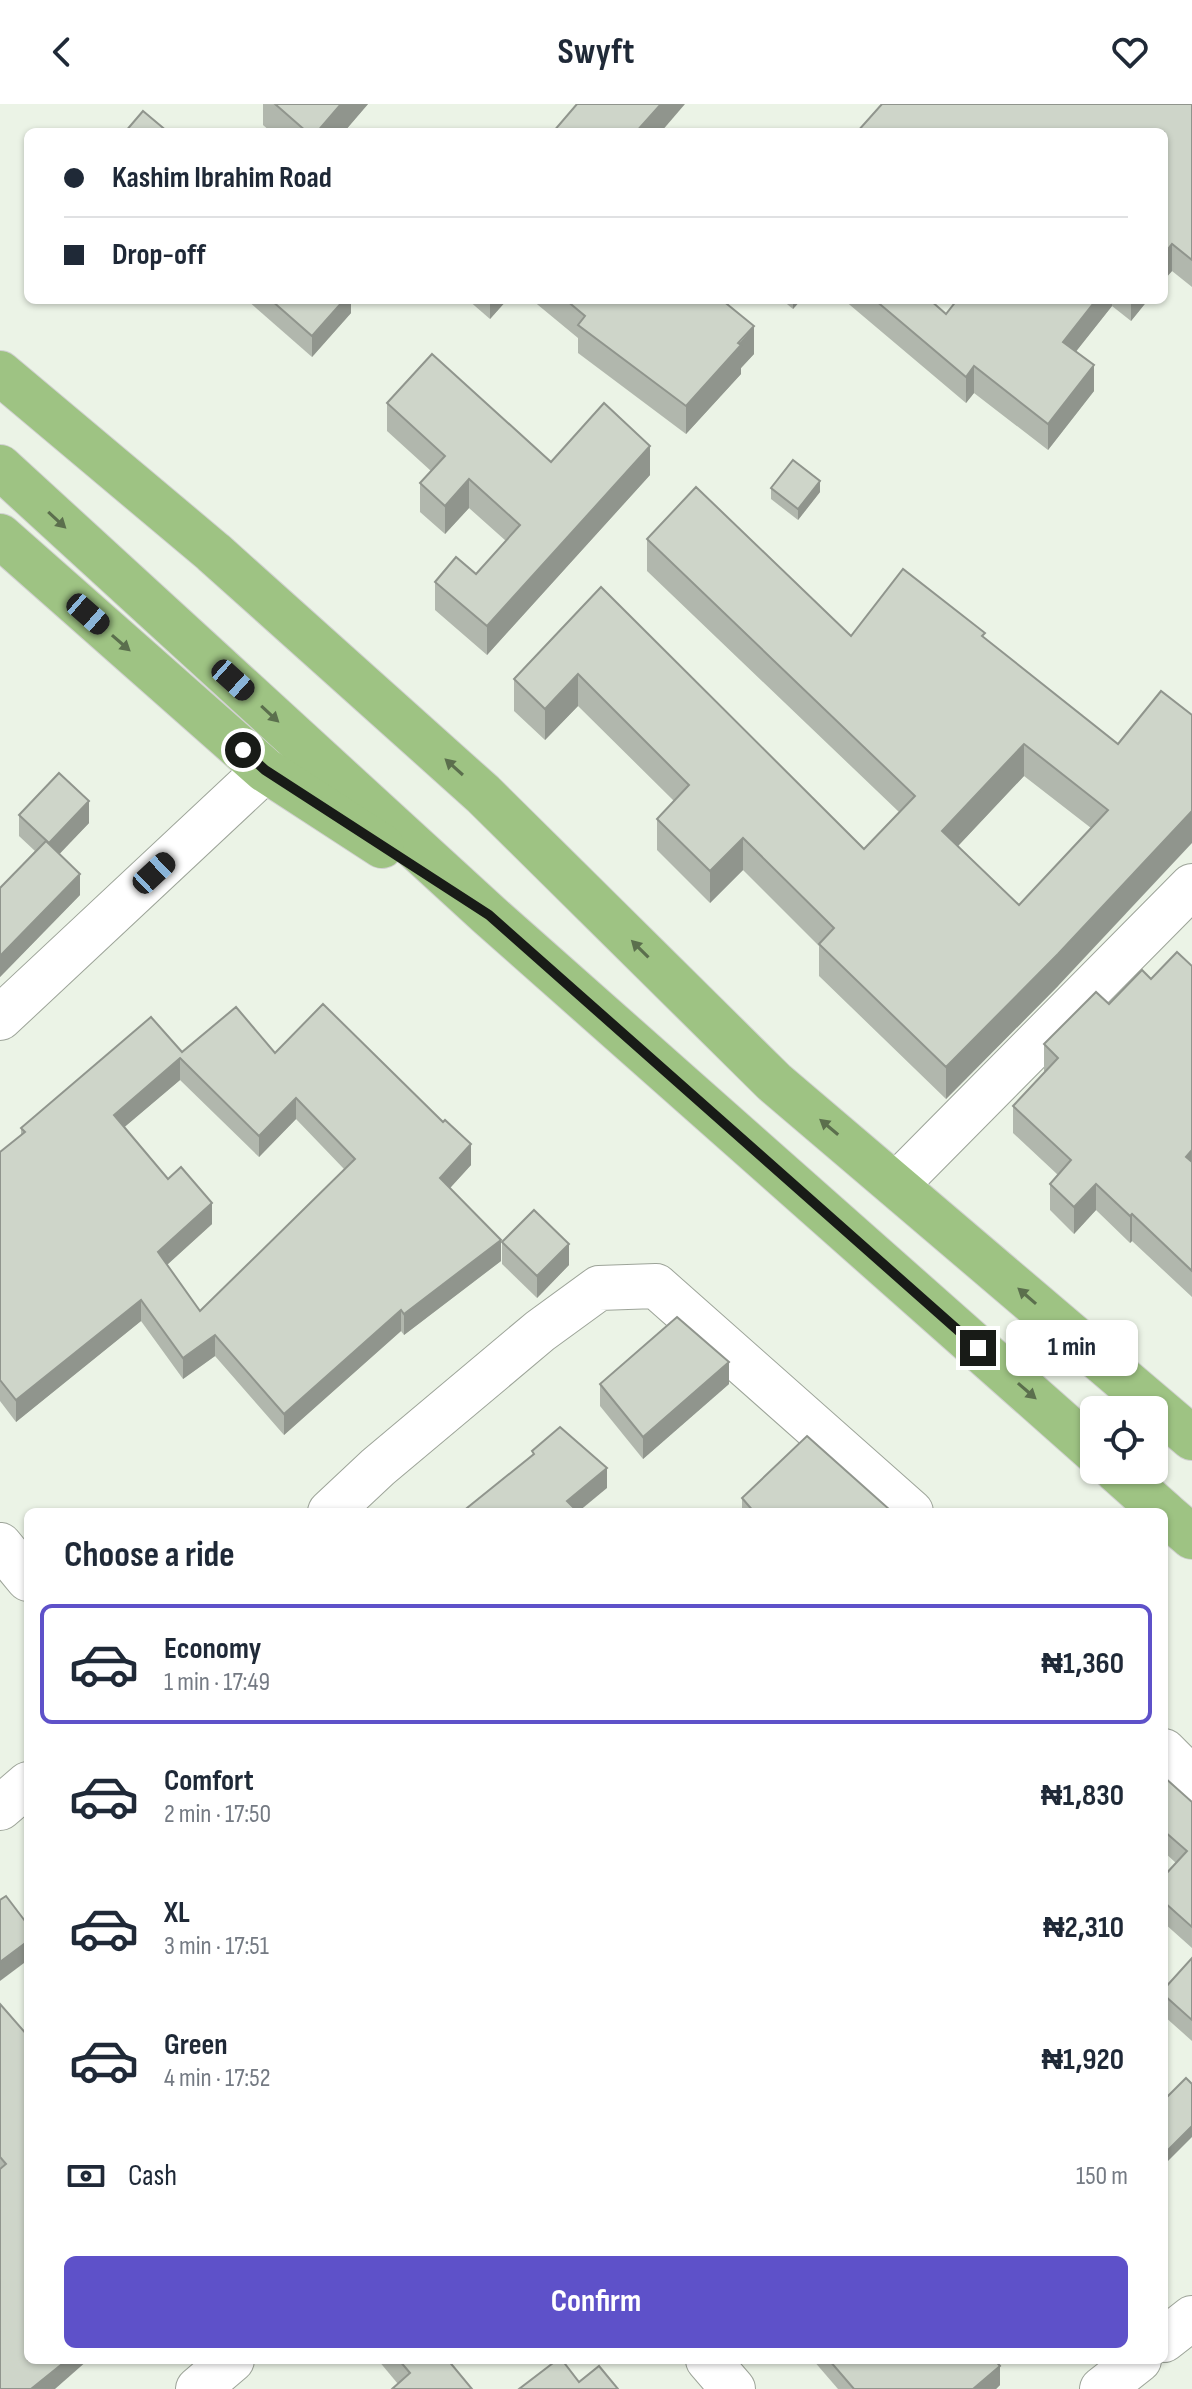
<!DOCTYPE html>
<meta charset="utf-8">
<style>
body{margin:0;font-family:"Sofia Sans Condensed",sans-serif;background:#f6f6f7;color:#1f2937;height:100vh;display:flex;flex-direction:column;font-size:30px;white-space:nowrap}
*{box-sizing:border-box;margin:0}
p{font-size:26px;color:#747a83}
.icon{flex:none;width:44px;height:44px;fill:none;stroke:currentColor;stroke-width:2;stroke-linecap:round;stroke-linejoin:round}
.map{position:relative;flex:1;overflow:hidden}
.details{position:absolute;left:24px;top:1404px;width:1144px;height:856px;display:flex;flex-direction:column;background:#fff;border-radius:12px;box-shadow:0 2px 6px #0004}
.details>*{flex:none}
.hud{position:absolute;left:24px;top:24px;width:1144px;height:176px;border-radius:12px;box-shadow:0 2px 6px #0004;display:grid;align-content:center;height:176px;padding:0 40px;background:#fff}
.tools{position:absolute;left:1080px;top:1292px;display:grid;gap:16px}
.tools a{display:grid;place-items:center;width:88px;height:88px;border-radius:12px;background:#fff;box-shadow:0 2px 6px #0004;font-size:40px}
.end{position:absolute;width:36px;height:36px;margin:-18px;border:10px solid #181b17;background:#fff;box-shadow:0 0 0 4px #fff}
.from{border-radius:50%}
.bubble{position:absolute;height:56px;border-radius:12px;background:#fff;box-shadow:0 2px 6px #0004;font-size:26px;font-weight:700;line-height:56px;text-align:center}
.car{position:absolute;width:24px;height:48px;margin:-24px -12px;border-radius:10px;box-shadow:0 0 6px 2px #0007;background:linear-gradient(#222 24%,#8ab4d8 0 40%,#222 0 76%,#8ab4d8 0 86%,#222 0)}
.hud b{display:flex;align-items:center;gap:28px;height:76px;font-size:30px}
.hud b+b{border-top:2px solid #e0e1e3}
.hud i{width:20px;height:20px;background:#1f2937}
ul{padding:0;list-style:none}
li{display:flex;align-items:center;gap:24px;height:120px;margin:0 16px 12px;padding:0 24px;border:4px solid transparent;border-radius:12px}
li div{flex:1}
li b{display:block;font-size:30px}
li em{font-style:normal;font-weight:700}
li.selected{border-color:#5e51c9}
li>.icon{width:72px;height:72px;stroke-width:1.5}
h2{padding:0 40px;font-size:36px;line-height:96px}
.pay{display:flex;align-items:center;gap:20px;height:88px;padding:0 40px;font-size:30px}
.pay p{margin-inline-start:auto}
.primary-button{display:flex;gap:16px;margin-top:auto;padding:16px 40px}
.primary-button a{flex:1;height:92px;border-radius:12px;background:#5e51c9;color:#fff;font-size:32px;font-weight:700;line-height:92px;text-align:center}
header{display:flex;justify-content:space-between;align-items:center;height:104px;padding:0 40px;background:#fff;font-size:36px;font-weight:700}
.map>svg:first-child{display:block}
</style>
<header><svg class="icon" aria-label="back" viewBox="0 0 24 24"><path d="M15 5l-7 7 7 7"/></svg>Swyft<svg class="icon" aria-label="heart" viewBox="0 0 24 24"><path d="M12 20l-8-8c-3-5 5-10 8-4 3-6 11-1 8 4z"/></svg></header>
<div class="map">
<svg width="1192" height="2285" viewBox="0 0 1192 2285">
<rect width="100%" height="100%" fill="#ebf3e6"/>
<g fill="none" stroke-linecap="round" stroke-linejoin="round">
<defs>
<g id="minor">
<path d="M0,914L265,666"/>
<path d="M897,1080L1192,782"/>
<path d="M330,1408L378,1363L540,1227L599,1184L656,1182L911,1408"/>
<path d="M1164,1647L1192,1675"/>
<path d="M0,1704L28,1680"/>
<path d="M1164,2236L1192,2214"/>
<path d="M198,2285L232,2256"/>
<path d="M1102,2285L1139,2256"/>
</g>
<g id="secondary">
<path d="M0,1441L28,1475"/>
<path d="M708,2256L733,2285"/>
</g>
<g id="trunk">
<path d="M0,269L213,448L483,690L774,978L1192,1334"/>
<path d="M0,363L489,811L1094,1347"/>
<path d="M0,432L265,666L382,742"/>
<path d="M1116,1366L1163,1408"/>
<path d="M1164,1409L1192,1433"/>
</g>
</defs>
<use href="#minor" stroke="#9da499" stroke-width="46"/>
<use href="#secondary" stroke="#9da499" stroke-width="46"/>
<use href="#trunk" stroke="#d1d1d1" stroke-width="46"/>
<use href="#minor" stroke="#fff" stroke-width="44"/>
<use href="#secondary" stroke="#fff" stroke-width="44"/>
<use href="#trunk" stroke="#9ec383" stroke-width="44"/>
</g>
<g fill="#b1b7ad" fill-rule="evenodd">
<path d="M263,0H368L344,28H271L263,21Z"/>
<path d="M1192,0V183L1172,167L1164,176V28Z"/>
<path d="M247,196H351V209L312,253Z"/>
<path d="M468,196H507L490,215Z"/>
<path d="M532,196H693L754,250L741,264V270L686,330L578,249V234Z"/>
<path d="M782,196H801L793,205Z"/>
<path d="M844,196H930L946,210L957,196H1148L1131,217L1112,202L1076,247L1094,287L1048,346L974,289L966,299Z"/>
<path d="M387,299L551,358L650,371L487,551L435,506V478L476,470L506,437L469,404L445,430L420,408V379L431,367L387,327Z"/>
<path d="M771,384L820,388L798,416L771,395Z"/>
<path d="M647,435L851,532L985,535L1118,640L1161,587L1058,882L946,995L819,872V842L743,766L710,799L657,746V715L674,697L578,602L545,636L514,607V575L601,483L864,745L899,708L647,467ZM1024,672L1091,724L1019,801L958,742Z"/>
<path d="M19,711L89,719L59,750L80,791L0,873V784L35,747L19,732Z"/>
<path d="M1192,862V1193L1132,1137L1130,1139L1096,1106L1074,1130L1050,1106V1080L1058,1071L1013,1029V1002L1045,968L1044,967V940L1151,875Z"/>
<path d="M182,948L275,949L471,1061L450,1084L501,1157L404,1231L401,1227L284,1331L215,1252L183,1275L141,1217L16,1318L0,1297V1048L21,1032V1024ZM180,976L259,1053L296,1015L344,1065L200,1207L167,1161L212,1120L168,1075L124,1023Z"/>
<path d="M502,1138L569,1161L537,1194L502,1160Z"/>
<path d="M600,1280H729L643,1355L600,1302Z"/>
<path d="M742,1394L890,1408H742Z"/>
<path d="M1164,1673L1192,1698V1844L1164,1819V1772L1176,1759L1164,1748Z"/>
<path d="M1192,1854V1937L1164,1912V1885Z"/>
<path d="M0,1900L69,2273L0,2285Z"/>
<path d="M378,2256H448L398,2280Z"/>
<path d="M813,2256H995L1000,2281L996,2285H838Z"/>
</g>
<g fill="#90958d">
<path d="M341,0H368L344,28H317Z"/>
<path d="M661,0H685L661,28H636Z"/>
<path d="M1172,140V167L1164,176V150Z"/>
<path d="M344,196H351V209L312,253V232Z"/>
<path d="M490,196H507L490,215Z"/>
<path d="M793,196H801L793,205Z"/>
<path d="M1096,196H1112V202L1063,264V238Z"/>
<path d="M1131,196H1148L1131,217Z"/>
<path d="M754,222V250L741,264V270L686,330V302Z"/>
<path d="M1094,261V287L1048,346V320Z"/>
<path d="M974,262V289L966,299V273Z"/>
<path d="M650,342V371L487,551V522Z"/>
<path d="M469,375V404L445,430V402Z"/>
<path d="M820,377V388L798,416V405Z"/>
<path d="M578,570V602L545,636V605Z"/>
<path d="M1024,640V672L942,759V727Z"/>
<path d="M89,697V719L49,761V739Z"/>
<path d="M1192,707V739L1058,882L946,995V963Z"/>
<path d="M743,734V766L710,799V767Z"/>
<path d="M80,770V791L0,873V852Z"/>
<path d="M180,954V976L114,1032V1011Z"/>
<path d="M296,994V1015L259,1053V1032Z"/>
<path d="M471,1040V1061L440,1095V1074Z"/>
<path d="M1192,1046V1073L1186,1053Z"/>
<path d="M1096,1080V1106L1074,1130V1103Z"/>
<path d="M212,1099V1120L158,1169V1148Z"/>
<path d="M1132,1110V1137L1130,1139V1112Z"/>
<path d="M501,1136V1157L404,1231V1210Z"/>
<path d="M569,1140V1161L537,1194V1172Z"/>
<path d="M141,1196V1217L16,1318V1296Z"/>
<path d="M401,1206V1227L284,1331V1310Z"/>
<path d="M215,1231V1252L183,1275V1254Z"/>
<path d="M729,1258V1280L643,1355V1333Z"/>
<path d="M607,1364V1384L578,1408L567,1397Z"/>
<path d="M28,1837V1856L0,1877V1858Z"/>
<path d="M1192,2022V2033L1164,2061V2050Z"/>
<path d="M67,2256H88L55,2285H31Z"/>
<path d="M1000,2262V2281L996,2285H973Z"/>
</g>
<g fill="#ced5c9" stroke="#90958d" stroke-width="2" fill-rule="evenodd">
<path d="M275,0H341L317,28H307Z"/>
<path d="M577,0H661L636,28H553Z"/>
<path d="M882,0H1192V156L1172,140L1164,150V28H857Z"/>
<path d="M143,7L168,28H125Z"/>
<path d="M271,196H344L312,232Z"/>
<path d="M566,196H693L695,198L697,196H722L754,222L738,239L741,241L686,302L578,221L585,212Z"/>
<path d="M875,196H930L946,210L957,196H1096L1063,238L1094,261L1048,320L974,262L966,273Z"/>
<path d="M432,250L551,358L604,299L650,342L487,522L435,478L456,453L476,470L520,421L469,375L445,402L420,379L445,352L387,299Z"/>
<path d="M793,356L820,377L798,405L771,384Z"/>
<path d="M696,383L851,532L903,465L985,529L982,532L1118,640L1161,587L1192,611V707L1058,850L946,963L819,840L834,824L743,734L710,767L657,715L689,681L578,570L545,605L514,575L601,483L864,745L915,692L647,435ZM1024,640L1108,706L1019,801L942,727Z"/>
<path d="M59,669L89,697L49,739L19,711Z"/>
<path d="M46,737L80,770L0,852V784Z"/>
<path d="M1177,848L1192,862V1046L1186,1053L1192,1058V1167L1132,1110L1130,1112L1096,1080L1074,1103L1050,1080L1071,1056L1013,1002L1058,954L1044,940L1096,888L1109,900L1142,866L1151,875Z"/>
<path d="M323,900L443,1018L445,1016L471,1040L440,1074L501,1136L404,1210L401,1206L284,1310L215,1231L183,1254L141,1196L16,1296L0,1276V1048L25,1028L21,1024L151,913L182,948L236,903L275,949ZM180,954L259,1032L296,994L355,1055L200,1207L158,1148L212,1099L181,1063L168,1075L114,1011Z"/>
<path d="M534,1106L569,1140L537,1172L502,1138Z"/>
<path d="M677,1213L729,1258L643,1333L600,1280Z"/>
<path d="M560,1323L607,1364L567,1397L578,1408H462L534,1350L532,1347Z"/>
<path d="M807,1332L890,1406L888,1408H754L742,1394Z"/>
<path d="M1164,1673L1192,1698V1823L1164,1798V1772L1187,1747L1164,1727Z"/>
<path d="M6,1792L28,1821V1837L0,1858V1796Z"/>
<path d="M1192,1854V1916L1164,1891V1885Z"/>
<path d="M0,1900L28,1932V2256H67L31,2285H0V2065L6,2060L0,2053Z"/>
<path d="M1186,1974L1192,1980V2022L1164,2050V1996Z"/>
<path d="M399,2256H448L472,2285H392L410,2269Z"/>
<path d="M557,2256H562L579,2278L599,2262L618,2285H519Z"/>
<path d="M829,2256H995L1000,2262L973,2285H854Z"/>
</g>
<defs><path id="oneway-solid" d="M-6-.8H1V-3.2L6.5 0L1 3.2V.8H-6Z" transform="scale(2)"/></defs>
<g fill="#5b6f4d">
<use href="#oneway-solid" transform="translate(57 416) rotate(43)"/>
<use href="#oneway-solid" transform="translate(121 539) rotate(41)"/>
<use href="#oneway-solid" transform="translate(270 610) rotate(43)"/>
<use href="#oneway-solid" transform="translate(454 663) rotate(-138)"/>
<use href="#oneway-solid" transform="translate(640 845) rotate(-135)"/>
<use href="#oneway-solid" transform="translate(829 1023) rotate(-140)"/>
<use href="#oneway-solid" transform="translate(1027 1192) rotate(-139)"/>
<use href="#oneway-solid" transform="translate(1027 1287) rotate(41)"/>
</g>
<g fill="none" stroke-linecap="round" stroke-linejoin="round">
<path stroke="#181b17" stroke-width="10" d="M243,646L265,666L489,811L978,1244"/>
</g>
</svg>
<div class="tools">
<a><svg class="icon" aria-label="locate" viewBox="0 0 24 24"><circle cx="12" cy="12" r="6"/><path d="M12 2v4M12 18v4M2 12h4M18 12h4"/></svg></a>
</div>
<i class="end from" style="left:243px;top:646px"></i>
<i class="end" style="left:978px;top:1244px"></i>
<div class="bubble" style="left:1006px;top:1216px;width:132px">1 min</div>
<i class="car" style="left:88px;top:510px;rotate:131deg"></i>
<i class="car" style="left:233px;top:576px;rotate:132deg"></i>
<i class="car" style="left:154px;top:769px;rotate:47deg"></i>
<div class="hud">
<b><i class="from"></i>Kashim Ibrahim Road</b>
<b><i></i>Drop-off</b>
</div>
<section class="details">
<h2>Choose a ride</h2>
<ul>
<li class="selected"><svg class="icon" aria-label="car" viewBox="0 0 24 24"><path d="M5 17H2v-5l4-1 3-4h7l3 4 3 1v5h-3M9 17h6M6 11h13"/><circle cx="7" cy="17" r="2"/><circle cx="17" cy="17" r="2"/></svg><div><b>Economy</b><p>1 min · 17:49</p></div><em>₦1,360</em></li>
<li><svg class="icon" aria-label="car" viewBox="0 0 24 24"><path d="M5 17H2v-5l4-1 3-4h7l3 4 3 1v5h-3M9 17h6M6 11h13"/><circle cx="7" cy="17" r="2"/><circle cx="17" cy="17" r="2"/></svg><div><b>Comfort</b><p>2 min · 17:50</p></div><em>₦1,830</em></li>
<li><svg class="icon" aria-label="car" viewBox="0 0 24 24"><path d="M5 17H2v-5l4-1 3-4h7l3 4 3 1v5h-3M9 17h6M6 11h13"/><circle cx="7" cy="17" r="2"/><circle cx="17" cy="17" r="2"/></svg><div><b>XL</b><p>3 min · 17:51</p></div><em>₦2,310</em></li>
<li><svg class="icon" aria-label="car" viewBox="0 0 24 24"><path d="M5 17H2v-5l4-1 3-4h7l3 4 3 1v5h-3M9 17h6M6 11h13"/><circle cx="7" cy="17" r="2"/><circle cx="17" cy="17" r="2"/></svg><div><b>Green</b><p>4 min · 17:52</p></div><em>₦1,920</em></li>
</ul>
<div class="pay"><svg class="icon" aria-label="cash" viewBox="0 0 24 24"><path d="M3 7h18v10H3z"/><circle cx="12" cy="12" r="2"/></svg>Cash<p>150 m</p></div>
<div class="primary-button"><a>Confirm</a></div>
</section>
</div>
